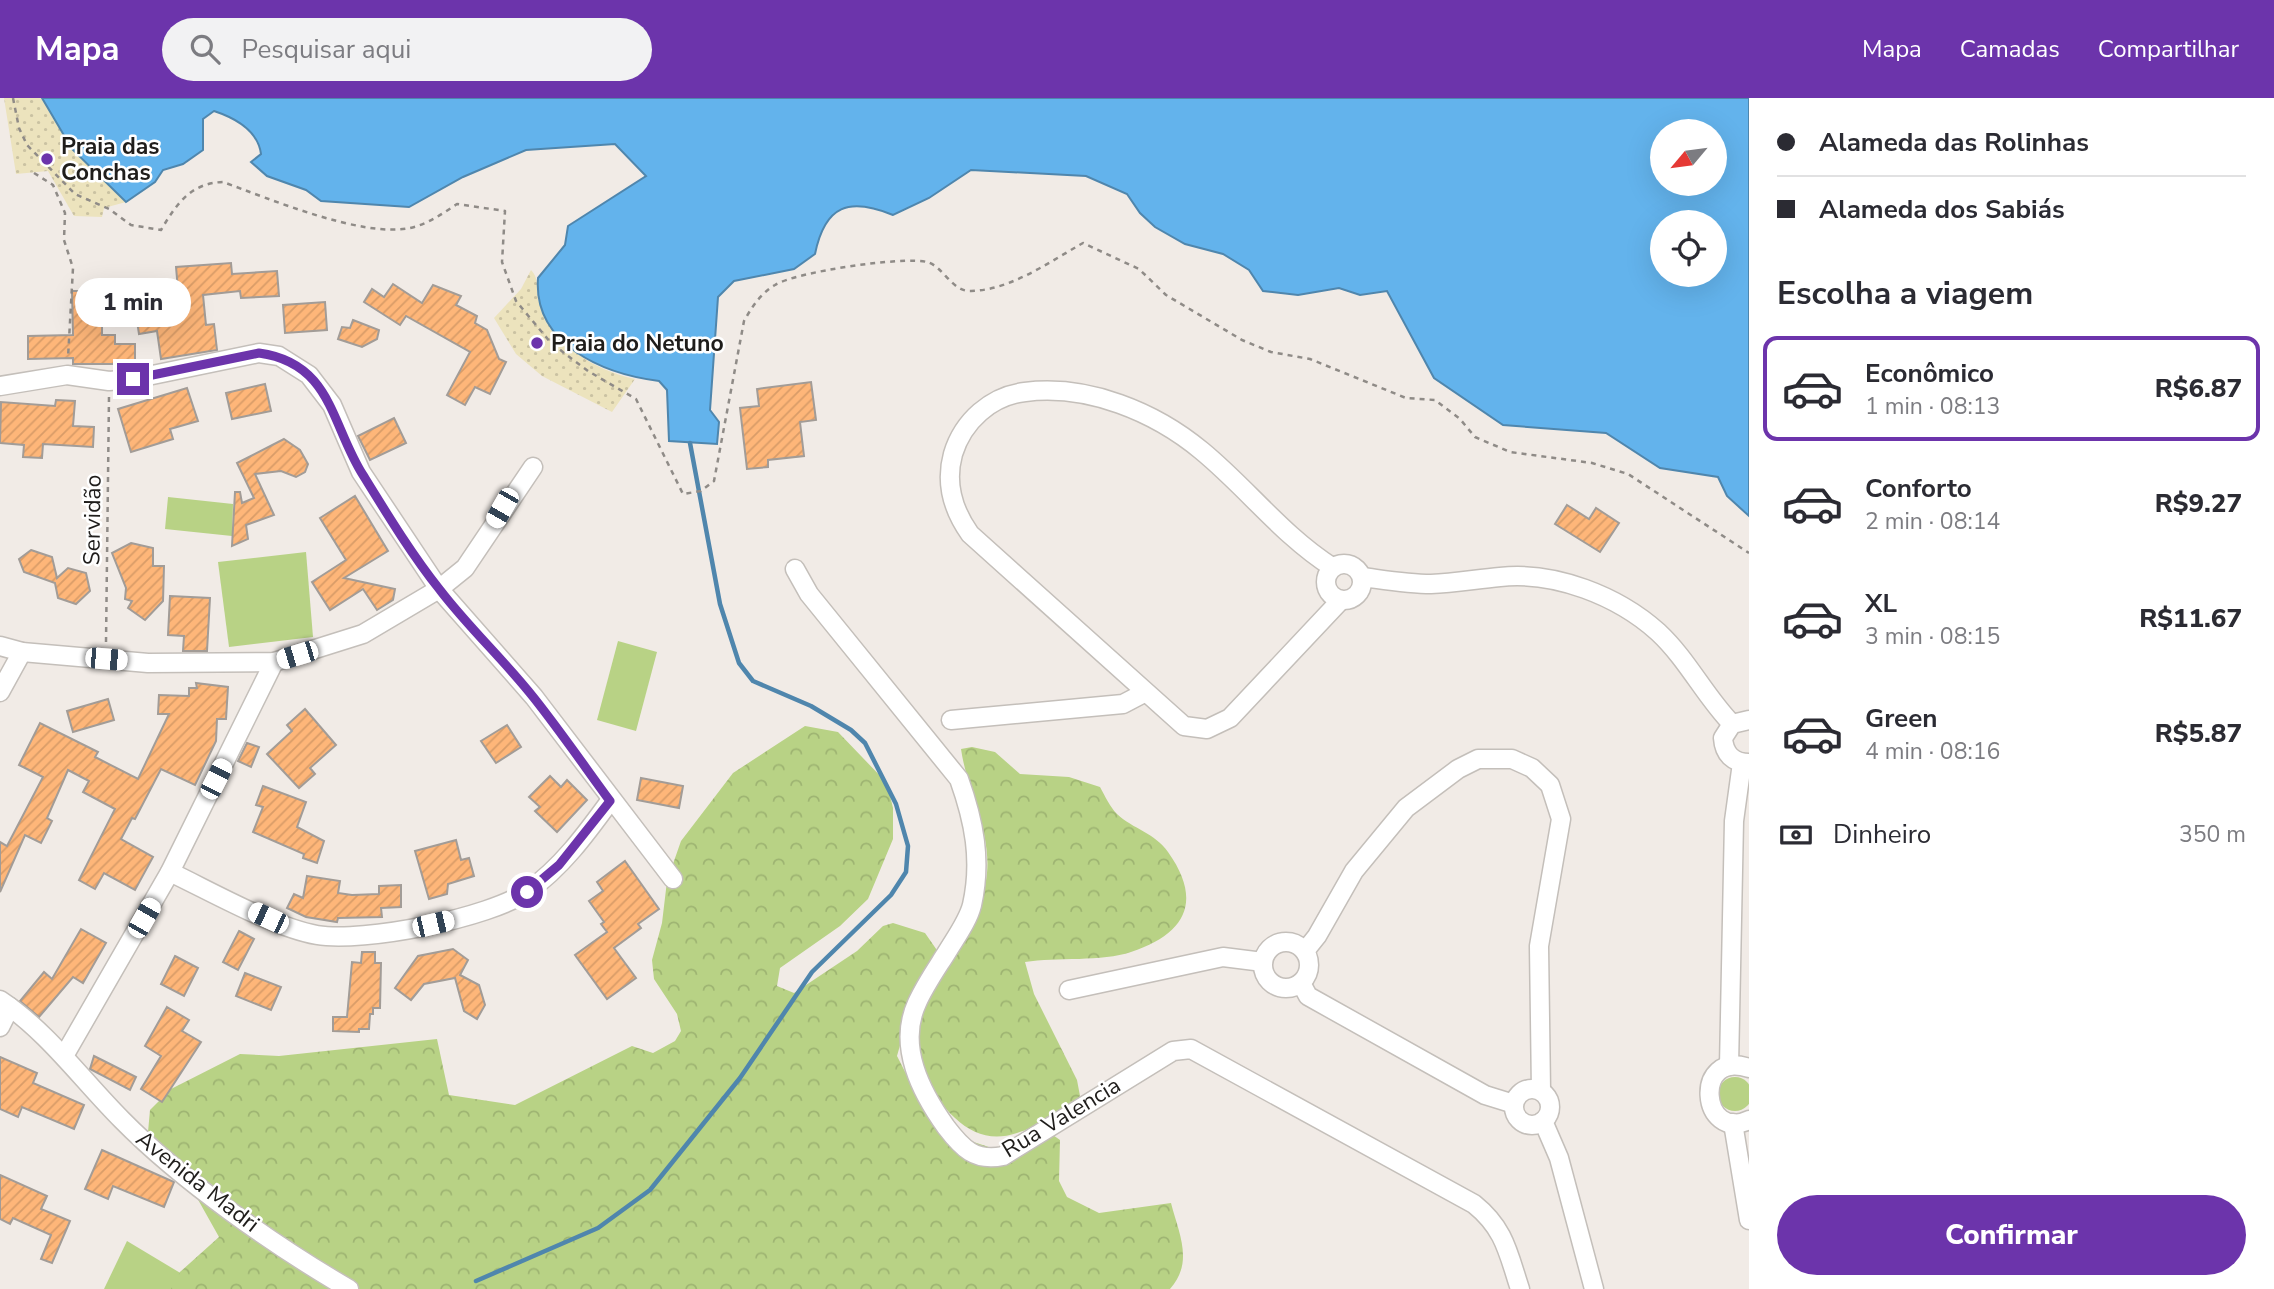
<!DOCTYPE html>
<html lang="pt">
<meta charset="utf-8">
<style>
body{margin:0;font-family:"Nunito Sans",sans-serif;background:#f2f2f3;color:#2b2b33;height:100vh;display:flex;flex-direction:column;font-size:26px;white-space:nowrap}
*{box-sizing:border-box;margin:0}
p{font-size:23px;color:#7c7c81}
.icon{flex:none;width:38px;height:38px;fill:none;stroke:currentColor;stroke-width:2;stroke-linecap:round;stroke-linejoin:round}
.map{position:relative;flex:1;overflow:hidden}
.sheet{display:flex;flex-direction:column;background:#fff;width:525px}
.sheet>*{flex:none}
.guide{display:grid;align-content:center;height:154px;padding:0 28px;background:#fff}
.needle{width:46px;rotate:241deg}
.controls{position:absolute;left:1650px;top:21px;display:grid;gap:14px}
.controls a{display:grid;place-items:center;width:77px;height:77px;border-radius:50%;background:#fff;box-shadow:0 7px 28px #0002;font-size:35px}
.end{position:absolute;width:32px;height:32px;margin:-16px;border:9px solid #6c34ab;background:#fff;box-shadow:0 0 0 4px #fff}
.from{border-radius:50%}
.bubble{position:absolute;height:49px;border-radius:24px;background:#fff;box-shadow:0 7px 28px #0002;font-size:23px;font-weight:800;line-height:49px;text-align:center}
.car{position:absolute;width:21px;height:42px;margin:-21px -10px;border-radius:9px;box-shadow:0 0 5px 2px #0007;background:linear-gradient(#fff 24%,#345 0 40%,#fff 0 76%,#345 0 86%,#fff 0)}
.guide b{display:flex;align-items:center;gap:24px;height:66px;font-size:26px}
.guide b+b{border-top:2px solid #e1e1e2}
.guide i{width:18px;height:18px;background:#2b2b33}
ul{padding:0;list-style:none}
li{display:flex;align-items:center;gap:21px;height:105px;margin:0 14px 10px;padding:0 14px;border:4px solid transparent;border-radius:14px}
li div{flex:1}
li b{display:block;font-size:26px}
li em{font-style:normal;font-weight:800}
li.current{border-color:#6c34ab}
li>.icon{width:63px;height:63px;stroke-width:1.5}
h2{padding:0 28px;font-size:32px;line-height:84px}
.pay{display:flex;align-items:center;gap:18px;height:77px;padding:0 28px;font-size:26px}
.pay p{margin-inline-start:auto}
.button{display:flex;gap:14px;margin-top:auto;padding:14px 28px}
.button a{flex:1;height:80px;border-radius:42px;background:#6c34ab;color:#fff;font-size:28px;font-weight:800;line-height:80px;text-align:center}
header{display:flex;align-items:center;gap:42px;box-sizing:border-box;height:98px;padding:0 35px;background:#6c34ab;color:#fff}
header strong{font-size:33px}
nav{display:flex;gap:38px;margin-inline-start:auto;font-size:24px}
.search{width:490px;height:63px;background:#f2f2f3;display:flex;align-items:center;gap:18px;box-sizing:border-box;padding:0 24px;border-radius:38px;color:#7c7c81;font-size:26px}
main{display:flex;flex:1;min-height:0}
.map>svg:first-child{display:block}
</style>
<header>
<strong>Mapa</strong>
<div class="search"><svg class="icon" aria-label="search" viewBox="0 0 24 24"><circle cx="10" cy="10" r="6"/><path d="M15 15l6 6"/></svg>Pesquisar aqui</div>
<nav><a>Mapa</a><a>Camadas</a><a>Compartilhar</a></nav>
</header>
<main>
<div class="map">
<svg width="1749" height="1191" viewBox="0 0 1749 1191">
<defs>
<pattern id="forest-crowns" width="20" height="18" patternUnits="userSpaceOnUse" patternTransform="scale(1.75)"><rect width="20" height="18" fill="#b8d285"/><path d="M2 6a3 3 0 1 1 6 0M12 15a3 3 0 1 1 6 0" fill="none" stroke="#9eb472"/></pattern>
<pattern id="sand-dots" width="8" height="8" patternUnits="userSpaceOnUse" patternTransform="scale(1.75)"><rect width="8" height="8" fill="#ece3bd"/><path d="M2 2h.1M6 6h.1" fill="none" stroke="#cac2a2" stroke-width="1.8" stroke-linecap="round"/></pattern>
<pattern id="building-hatch" width="6" height="6" patternUnits="userSpaceOnUse" patternTransform="scale(1.75)"><rect width="6" height="6" fill="#feb679"/><path d="M-1 1l2-2M0 6l6-6M5 7l2-2" fill="none" stroke="#d99c68"/></pattern>
</defs>
<rect width="100%" height="100%" fill="#f1ebe6"/>
<g fill="#b8d285">
<path d="M168,399L233,406L232,438L165,431Z"/>
<path d="M306,454L313,539L229,549L218,464Z"/>
<path d="M618,543L657,554L636,633L597,622Z"/>
<circle cx="1735" cy="996" r="17"/>
<path d="M127,1143L187,1179L181,1191H104Z"/>
</g>
<g fill="url(#forest-crowns)">
<path d="M805,628L838,634L887,685L893,710V741L868,801L840,828L780,870L777,888L794,895L857,853L883,828L893,825L925,835L941,858L910,912L897,958L930,1023L940,1033L998,1052L1050,1035L1060,1042L1059,1083L1067,1099L1099,1115L1171,1105C1179,1136 1194,1164 1170,1191H171L180,1174L219,1139L187,1082L152,1047L148,1034L150,1012L171,991L240,956L279,958L437,941L449,997L515,1007L632,948L653,955L675,943L681,933L677,916L654,881L652,862L662,825L667,783L681,743L733,675Z"/>
<path d="M972,649L995,654L1020,676L1069,679L1100,689C1105,698 1110,709 1117,716C1133,731 1155,735 1168,754C1203,803 1186,836 1131,854C1102,864 1057,859 1025,864L1034,896L1077,982L1080,998C1073,1015 1035,1029 1017,1035C993,1043 973,1037 955,1020C926,994 909,946 925,909C944,864 982,826 987,775C991,732 967,693 961,651Z"/>
</g>
<g fill="url(#sand-dots)">
<path d="M4,0H42L72,51L126,104L104,110L102,119L74,118L48,73L16,76Z"/>
<path d="M531,172C541,183 535,193 540,207C555,248 594,272 635,281L612,314L542,278L516,256L494,220L521,191Z"/>
</g>
<path fill="#63b3ec" stroke="#4f86ad" stroke-width="2" fill-rule="evenodd" d="M42,0H1749V418L1727,398L1718,379L1660,370L1606,335L1503,327L1434,280L1387,193L1360,197L1339,190L1298,197L1263,193L1249,172L1223,156L1185,146L1155,129L1140,115L1127,96L1086,78L971,72L929,100L893,117C849,99 825,107 815,156L794,171L734,183L718,199L710,312L719,324L717,346L669,343L667,292L659,283C604,276 533,247 538,180L565,147L568,128L646,78L615,46L526,52L463,79L409,109L321,103L306,92L267,78L251,64L261,56C258,33 235,20 214,13L203,21V52L183,66L163,72L155,84L126,104L72,51ZM1662,33H1715V86H1662ZM1662,124H1715V177H1662Z"/>
<g fill="none" stroke-linecap="round" stroke-linejoin="round">
<path stroke="#4f86ad" stroke-width="4.5" d="M476,1183L598,1130L650,1092L740,980L812,874L891,797L906,774L908,748L896,706L865,645L851,632L811,608L753,583L739,565L720,506L690,345"/>
</g>
<g fill="url(#building-hatch)" stroke="#a29c97" stroke-width="2">
<path d="M231,165L232,176L277,173L279,198L241,200L240,193L203,197L206,227L214,226L217,252L161,261L157,233L139,236L135,210L179,203L176,169Z"/>
<path d="M393,186L422,205L433,187L461,198L456,207L477,218L475,225L487,232L499,261L506,264L490,296L475,289L465,307L447,297L470,254L406,218L400,227L364,204L372,191L384,199Z"/>
<path d="M72,193H102V237H115V246H135V266H73V260L28,261V238L73,237Z"/>
<path d="M325,204L327,232L285,235L283,207Z"/>
<path d="M353,222L379,232L377,241L362,249L338,241L342,229L350,230Z"/>
<path d="M811,284L816,322L800,324L804,358L768,362V369L747,371L740,310L759,308L757,291Z"/>
<path d="M265,286L271,313L232,321L226,295Z"/>
<path d="M187,290L198,323L170,331L173,341L131,354L118,311Z"/>
<path d="M56,302L75,303L73,328L94,329L93,349L43,346L42,360L23,359L24,347L0,345L1,304L55,308Z"/>
<path d="M394,320L406,345L370,362L358,338Z"/>
<path d="M284,341L300,352L308,366L305,374L296,379L281,373L255,376L274,417L246,427L248,441L232,448L235,394H240L242,405L254,400L237,365Z"/>
<path d="M355,398L388,453L344,480L395,491L393,502L377,512L363,491L330,512L312,484L346,462L320,420Z"/>
<path d="M1567,407L1589,421L1596,410L1619,425L1600,454L1555,426Z"/>
<path d="M131,445L153,450V468H164L163,503L145,522L128,510L132,503L125,501L126,490L112,455Z"/>
<path d="M31,452L52,459L57,480L68,470L86,475L90,493L76,506L58,500L55,485L24,474L19,461Z"/>
<path d="M170,498L210,500L207,553H183L184,538L168,537Z"/>
<path d="M196,585L228,589L226,621H217L216,643L195,687L161,671L135,721L132,720L121,741L153,759L135,792L104,775L95,791L79,782L115,711L83,694L89,683L68,672L47,720L52,723L41,745L25,737L0,794V744L7,748L43,679L19,667L40,625L98,654L95,659L138,681L169,616H158L159,597L189,598V590H197Z"/>
<path d="M108,601L114,622L73,634L67,613Z"/>
<path d="M305,611L336,647L310,670L315,676L299,690L267,656L292,633L287,627Z"/>
<path d="M507,627L521,649L496,665L481,643Z"/>
<path d="M247,645L259,649L251,669L238,663Z"/>
<path d="M550,678L561,689L567,682L587,702L557,734L535,713L540,709L529,699Z"/>
<path d="M641,680L683,688L679,710L637,702Z"/>
<path d="M263,688L306,704L297,729L324,743L317,765L303,760L304,756L253,734L263,709L256,707Z"/>
<path d="M456,742L461,762L469,760L474,778L448,786L447,796L429,801L415,753Z"/>
<path d="M625,763L659,811L638,826L641,830L614,850L636,880L607,901L575,857L607,834L601,826L604,824L589,803L603,793L597,784Z"/>
<path d="M307,778L340,783L338,795L352,797L379,796V788L401,787V809L381,810L382,819L338,820L337,824L306,819L287,810L294,796L303,800Z"/>
<path d="M81,831L106,845L83,885L73,879L39,919L20,903L44,874L52,881Z"/>
<path d="M239,833L254,841L238,872L223,864Z"/>
<path d="M453,851L468,862L460,877L479,887L485,907L477,921L464,913L455,880L424,886L411,902L395,890L418,858Z"/>
<path d="M362,854H375V865H381L380,910H373V916H370L369,931H359V934L333,933V919H347L352,864L361,865Z"/>
<path d="M175,858L198,870L184,898L161,886Z"/>
<path d="M245,875L281,889L271,912L236,898Z"/>
<path d="M167,909L189,922L182,933L201,944L162,1004L141,991L161,958L145,948Z"/>
<path d="M94,958L136,979L130,992L90,971Z"/>
<path d="M0,959L37,975L33,985L84,1007L74,1031L22,1009L18,1019L0,1011Z"/>
<path d="M102,1052L174,1084L164,1109L113,1088L108,1101L85,1091Z"/>
<path d="M0,1077L47,1098L41,1111L70,1123L52,1165L41,1161L51,1137L13,1120L10,1126L0,1121Z"/>
</g>
<g fill="none" stroke-linecap="round" stroke-linejoin="round">
<defs>
<g id="minor">
<path d="M0,288L67,277L109,283L133,281L259,255L279,258L309,277L332,307L361,374L439,491L534,599L673,781"/>
<circle cx="1344" cy="484" r="18"/>
<path d="M1332,469C1282,437 1248,391 1202,353C1155,314 1088,286 1025,294C991,298 963,323 953,356C945,385 953,412 970,436L1184,628L1207,631L1230,620L1341,502"/>
<path d="M795,471L809,496L959,681C974,723 982,762 972,807C968,823 956,839 947,854C937,870 925,887 917,905C897,948 921,994 946,1029C962,1050 975,1064 1003,1058L1173,953L1191,951L1474,1106C1505,1131 1508,1155 1520,1191"/>
<path d="M1362,479C1385,482 1408,486 1431,486C1455,485 1477,481 1500,479C1555,473 1618,498 1658,534C1688,562 1704,597 1732,626"/>
<path d="M0,548L22,554L148,565L274,564L363,536L439,491L465,470L533,369"/>
<path d="M0,594L22,554"/>
<path d="M951,622L1123,606L1144,595"/>
<path d="M1749,622L1732,626L1723,640C1724,656 1733,665 1749,665"/>
<path d="M170,774C212,794 273,829 317,837C363,845 490,820 528,793C561,770 586,736 610,703"/>
<circle cx="1286" cy="867" r="23"/>
<path d="M1305,853L1317,838L1354,773L1406,710L1458,671L1478,661H1512L1532,670L1550,687L1561,721L1539,848L1541,993"/>
<path d="M1301,885L1308,898L1485,997L1514,1006"/>
<path d="M1069,892L1223,859L1263,864"/>
<path d="M0,902C48,934 82,982 122,1022C182,1083 275,1148 349,1191"/>
<path d="M0,929L10,909"/>
<path d="M64,958L170,774L274,564"/>
<path d="M1729,968L1734,723L1742,665"/>
<path d="M1749,970C1692,951 1701,1045 1749,1022"/>
<circle cx="1532" cy="1009" r="18"/>
<path d="M1543,1023L1559,1060L1594,1191"/>
<path d="M1733,1025L1749,1122"/>
</g>
</defs>
<use href="#minor" stroke="#c4bfba" stroke-width="21"/>
<g stroke="#8f8b87" stroke-width="2.5" stroke-dasharray="5 5" stroke-linecap="butt">
<path d="M13,0L19,30L27,47L75,96L109,111L131,127L161,132C177,105 191,85 223,84C270,101 362,140 410,130C428,126 442,116 457,106L505,113L502,164L516,203L551,245L588,273L636,301L683,396L701,393L714,383L744,223C752,209 760,196 775,187C795,174 903,158 927,164C943,168 952,194 971,193C1011,192 1049,164 1083,145L1139,171L1166,197L1242,242L1271,254L1310,261L1406,300L1435,302L1460,321L1475,339L1510,354L1592,365L1628,376L1749,455"/>
<path d="M34,75L53,87L65,115L64,142L73,170L68,260"/>
<path d="M106,544L109,298"/>
</g>
<use href="#minor" stroke="#fff" stroke-width="18"/>
</g>
<g fill="none" stroke-linecap="round" stroke-linejoin="round">
<path stroke="#6c34ab" stroke-width="9" d="M133,281L259,255C332,265 331,327 363,377C387,416 412,457 440,492C469,530 505,563 534,600C561,634 585,669 610,703L559,767L527,794"/>
</g>
<g fill="#6c34ab" stroke="#fff" stroke-width="2.5">
<circle cx="47" cy="61" r="7"/>
<circle cx="537" cy="245" r="7"/>
</g>
<g text-anchor="middle" stroke-width="5" stroke-linejoin="round" paint-order="stroke">
<g font-size="23" font-weight="bold" fill="#1f1d1b" stroke="#fff" text-anchor="start">
<text x="61" y="56">Praia das<tspan x="61" dy="26">Conchas</tspan></text>
<text x="551" y="253">Praia do Netuno</text>
</g>
<g font-size="23" fill="#1f1d1b" stroke="#fff">
<text transform="translate(92 422) rotate(-89)" y="8">Servidão</text>
<text transform="translate(1061 1019) rotate(-31)" y="8">Rua Valencia</text>
<text transform="translate(198 1083) rotate(38)" y="8">Avenida Madri</text>
</g>
</g>
</svg>
<div class="controls">
<a><svg class="needle" viewBox="-14 -14 28 28"><path d="M0-13l5 13h-10z" fill="#e53935"/><path d="M0 13l5-13h-10z" fill="#7c7c81"/></svg></a>
<a><svg class="icon" aria-label="locate" viewBox="0 0 24 24"><circle cx="12" cy="12" r="6"/><path d="M12 2v4M12 18v4M2 12h4M18 12h4"/></svg></a>
</div>
<i class="end from" style="left:527px;top:794px"></i>
<i class="end" style="left:133px;top:281px"></i>
<div class="bubble" style="left:75px;top:180px;width:116px">1 min</div>
<i class="car" style="left:502px;top:410px;rotate:210deg"></i>
<i class="car" style="left:297px;top:557px;rotate:253deg"></i>
<i class="car" style="left:106px;top:561px;rotate:95deg"></i>
<i class="car" style="left:216px;top:681px;rotate:27deg"></i>
<i class="car" style="left:144px;top:820px;rotate:30deg"></i>
<i class="car" style="left:268px;top:820px;rotate:295deg"></i>
<i class="car" style="left:433px;top:826px;rotate:77deg"></i>
</div>
<section class="sheet">
<div class="guide">
<b><i class="from"></i>Alameda das Rolinhas</b>
<b><i></i>Alameda dos Sabiás</b>
</div>
<h2>Escolha a viagem</h2>
<ul>
<li class="current"><svg class="icon" aria-label="car" viewBox="0 0 24 24"><path d="M5 17H2v-5l4-1 3-4h7l3 4 3 1v5h-3M9 17h6M6 11h13"/><circle cx="7" cy="17" r="2"/><circle cx="17" cy="17" r="2"/></svg><div><b>Econômico</b><p>1 min · 08:13</p></div><em>R$6.87</em></li>
<li><svg class="icon" aria-label="car" viewBox="0 0 24 24"><path d="M5 17H2v-5l4-1 3-4h7l3 4 3 1v5h-3M9 17h6M6 11h13"/><circle cx="7" cy="17" r="2"/><circle cx="17" cy="17" r="2"/></svg><div><b>Conforto</b><p>2 min · 08:14</p></div><em>R$9.27</em></li>
<li><svg class="icon" aria-label="car" viewBox="0 0 24 24"><path d="M5 17H2v-5l4-1 3-4h7l3 4 3 1v5h-3M9 17h6M6 11h13"/><circle cx="7" cy="17" r="2"/><circle cx="17" cy="17" r="2"/></svg><div><b>XL</b><p>3 min · 08:15</p></div><em>R$11.67</em></li>
<li><svg class="icon" aria-label="car" viewBox="0 0 24 24"><path d="M5 17H2v-5l4-1 3-4h7l3 4 3 1v5h-3M9 17h6M6 11h13"/><circle cx="7" cy="17" r="2"/><circle cx="17" cy="17" r="2"/></svg><div><b>Green</b><p>4 min · 08:16</p></div><em>R$5.87</em></li>
</ul>
<div class="pay"><svg class="icon" aria-label="cash" viewBox="0 0 24 24"><path d="M3 7h18v10H3z"/><circle cx="12" cy="12" r="2"/></svg>Dinheiro<p>350 m</p></div>
<div class="button"><a>Confirmar</a></div>
</section>
</main>
